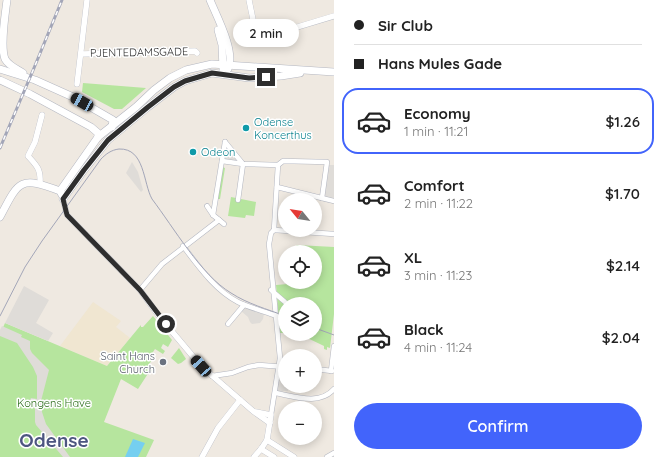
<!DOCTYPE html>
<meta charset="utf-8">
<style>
body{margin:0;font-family:Quicksand,sans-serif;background:#f6f6f6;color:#222;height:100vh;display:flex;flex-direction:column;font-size:15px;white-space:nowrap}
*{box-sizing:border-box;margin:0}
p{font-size:13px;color:#767676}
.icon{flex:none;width:22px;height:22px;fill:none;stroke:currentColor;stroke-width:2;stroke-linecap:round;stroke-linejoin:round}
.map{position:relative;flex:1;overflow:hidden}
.drawer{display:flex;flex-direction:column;background:#fff;width:328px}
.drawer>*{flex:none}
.banner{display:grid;align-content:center;height:88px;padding:0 20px;background:#fff}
.needle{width:26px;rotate:300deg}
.buttons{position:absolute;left:278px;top:193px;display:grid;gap:8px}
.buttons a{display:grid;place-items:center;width:44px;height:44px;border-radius:50%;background:#fff;box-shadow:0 2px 10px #0003;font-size:20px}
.end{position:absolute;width:18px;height:18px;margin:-9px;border:5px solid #2e2e2e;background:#fff;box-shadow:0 0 0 2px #fff}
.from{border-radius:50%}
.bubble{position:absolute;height:28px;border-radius:14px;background:#fff;box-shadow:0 2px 10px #0003;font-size:13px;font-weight:600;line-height:28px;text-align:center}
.car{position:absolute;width:12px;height:24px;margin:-12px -6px;border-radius:5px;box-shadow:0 0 3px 1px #0007;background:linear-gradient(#222 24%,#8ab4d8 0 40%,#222 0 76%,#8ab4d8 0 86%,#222 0)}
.banner b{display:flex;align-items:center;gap:14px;height:38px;font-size:15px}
.banner b+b{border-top:1px solid #e0e0e0}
.banner i{width:10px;height:10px;background:#222}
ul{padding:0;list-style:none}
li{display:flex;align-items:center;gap:12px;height:66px;margin:0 8px 6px;padding:0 12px;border:2px solid transparent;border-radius:16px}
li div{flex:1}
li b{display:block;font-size:15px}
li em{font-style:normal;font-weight:600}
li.current{border-color:#4264fb}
li>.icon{width:36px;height:36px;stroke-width:1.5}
.action{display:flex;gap:8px;margin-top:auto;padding:8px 20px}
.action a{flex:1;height:46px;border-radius:24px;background:#4264fb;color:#fff;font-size:16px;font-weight:600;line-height:46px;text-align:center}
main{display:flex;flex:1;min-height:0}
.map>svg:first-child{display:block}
</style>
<main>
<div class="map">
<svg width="334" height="457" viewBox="0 0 334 457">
<rect width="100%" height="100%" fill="#efe9e1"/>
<path fill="#f0e6d1" d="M93,302L121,321L116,327L130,338L107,366L60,346Z"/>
<g fill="#b6e59e">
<path d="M83,83L146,88L122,109H114L82,92Z"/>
<path d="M222,167L225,168L220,199H217Z"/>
<path d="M231,197L256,202L254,216L246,215L245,218L228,216Z"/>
<path d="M297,245L334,247V314L330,348L327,347V350L324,349V346L299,334H315V304H285V333H280L276,285L288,284V282H315V252H291Z"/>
<path d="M153,316L172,340L168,347L163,344L161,348L165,351L163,354L155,349L151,355L154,357L147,367L152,370L151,372H149L138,389L121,379L104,422L154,440L146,457H0V334L5,323L107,366L141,325V327H143Z"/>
<path d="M179,348L186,359L181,363L178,364L171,358Z"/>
</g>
<g fill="#dfdcd8">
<path d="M225,142L243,164L222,161Z"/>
<path d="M132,162L138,172L143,190L141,192L126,173Z"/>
<path d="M324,165H334V204L317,200L320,195L323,181Z"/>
<path d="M24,286L49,300L36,323L53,333L48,341L5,323Z"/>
<path d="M245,306L264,313L263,319L260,323L252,324L250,322L248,317L241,311Z"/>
<path d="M2,326L22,335L21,337L30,341V349L32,353L49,370L41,401L42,412L46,424L70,457H63L36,425L35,422V409L30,400L31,398L37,399V376L33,367L17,343L0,336V330Z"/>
<path d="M280,370L285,371V386H288V391H277Z"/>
</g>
<path fill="#75cff0" d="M133,439L145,443L138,457H125Z"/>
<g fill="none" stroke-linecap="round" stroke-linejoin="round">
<defs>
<g id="pedestrian">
<path d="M225,142L243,164"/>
<path d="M222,161L243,164L278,165L283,161L327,162L322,198"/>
<path d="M277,187L334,201"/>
<path d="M238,200L243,164"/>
<path d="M207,206L213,215L224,224"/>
<path d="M213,215L225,142"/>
<path d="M274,230L278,165"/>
<path d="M274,230L334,234"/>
<path d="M183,246C199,267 215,290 238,302C250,308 264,311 277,316"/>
<path d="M140,290L162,264L219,220"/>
<path d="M271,290L285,302"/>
<path d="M228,324L244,305"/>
<path d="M315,369L332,371"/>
<path d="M331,371L334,346"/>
<path d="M212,376L232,373L248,367L259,365L285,367"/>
<path d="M275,393C294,396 319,406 334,389"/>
<path d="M271,415L280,358L269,244L271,233L274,230"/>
<path d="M327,457L334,453"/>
</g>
<g id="minor">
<path d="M249,0L257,39"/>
<path d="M248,42L334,16"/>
<path d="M81,54L195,51L197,53"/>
<path d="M77,84L87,0"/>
<path d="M40,184C41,169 37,166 28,156L35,142L42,115"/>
<path d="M63,199L67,215L140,290L159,316L201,366L253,411L270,423"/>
<path d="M267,440L294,457"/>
<path d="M261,449L274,457"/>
<path d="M202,457L218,428L240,400"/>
<path d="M254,457L261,449L267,440L271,415L256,412"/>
</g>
<g id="tertiary">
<path d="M7,0C5,16 0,46 5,59C9,66 17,69 23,73"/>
<path d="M210,0C217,17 236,52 228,69"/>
<path d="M218,30L222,45L223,69"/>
<path d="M0,69L35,80L73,97L113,120L112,127"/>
<path d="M0,80L30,94L91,127L98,133V137"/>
<path d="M60,191L98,137L136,107L154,90L170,78L186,70L212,64L334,72"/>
<path d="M63,199L84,170L108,140L148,107L174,87L185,81L212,73L249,78L281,76L300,73"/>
<path d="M0,217C19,180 20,176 60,191L62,195"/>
</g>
</defs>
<use href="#pedestrian" stroke="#b4b7c1" stroke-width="5.5"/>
<use href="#minor" stroke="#b4b7c1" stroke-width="6"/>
<use href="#tertiary" stroke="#b4b7c1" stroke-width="8"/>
<use href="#pedestrian" stroke="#fff" stroke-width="4.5"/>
<use href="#minor" stroke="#fff" stroke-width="5.5"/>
<use href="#tertiary" stroke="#fff" stroke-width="7"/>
<g stroke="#a3a6b8" stroke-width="1">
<path d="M0,316L25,267L42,241L101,159C106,154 111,150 119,149C145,148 143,183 152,199C174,228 201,275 231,293C248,304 267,309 285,316"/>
<path d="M315,328L334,335"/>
</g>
<defs>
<path id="rail" d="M0,148L34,68L62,0"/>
</defs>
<use href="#rail" stroke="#a3a6b8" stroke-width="3"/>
<use href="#rail" stroke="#fff" stroke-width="1.5" stroke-dasharray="4.5" stroke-linecap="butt"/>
</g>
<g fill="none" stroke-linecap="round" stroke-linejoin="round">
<path stroke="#2e2e2e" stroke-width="5" d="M166,324L140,290L67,215L63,199L84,170L108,140L148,107L174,87L185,81L212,73L249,78L266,77"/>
</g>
<g fill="#0f9aa8" stroke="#fff" stroke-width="1.5">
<circle cx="246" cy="128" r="4"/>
<circle cx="193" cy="152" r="4"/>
</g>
<circle fill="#6b7280" stroke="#fff" stroke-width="1.5" cx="163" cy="362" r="4"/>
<g text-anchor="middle" stroke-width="3" stroke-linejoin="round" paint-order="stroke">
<g font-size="11" fill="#2e2e2e" stroke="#fff">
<text transform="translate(139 52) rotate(-1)" y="4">PJENTEDAMSGADE</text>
</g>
<g font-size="11" fill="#0d838f" stroke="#fff" text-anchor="start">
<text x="254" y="126">Odense<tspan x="254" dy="13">Koncerthus</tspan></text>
<text x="201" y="156">Odeon</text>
</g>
<g font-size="11" fill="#5b616d" stroke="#fff" text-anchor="end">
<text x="155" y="360">Saint Hans<tspan x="155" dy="13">Church</tspan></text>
</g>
<g font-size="11" fill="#2c6e1b" stroke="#fff">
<text x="54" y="407">Kongens Have</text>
</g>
<g font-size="19" font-weight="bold" fill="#4d5680" stroke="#fff">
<text x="54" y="447">Odense</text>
</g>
</g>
</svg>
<div class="buttons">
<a><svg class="needle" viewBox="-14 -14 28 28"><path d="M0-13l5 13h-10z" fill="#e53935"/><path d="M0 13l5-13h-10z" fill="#767676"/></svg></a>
<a><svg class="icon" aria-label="locate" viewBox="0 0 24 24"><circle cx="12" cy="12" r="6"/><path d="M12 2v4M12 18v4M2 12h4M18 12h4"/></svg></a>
<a><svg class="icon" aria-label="layers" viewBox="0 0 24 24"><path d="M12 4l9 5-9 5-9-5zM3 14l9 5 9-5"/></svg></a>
<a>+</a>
<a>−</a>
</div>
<i class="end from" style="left:166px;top:324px"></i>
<i class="end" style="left:266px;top:77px"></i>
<div class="bubble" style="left:233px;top:19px;width:66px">2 min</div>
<i class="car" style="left:82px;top:102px;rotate:299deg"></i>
<i class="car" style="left:201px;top:366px;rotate:318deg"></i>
</div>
<section class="drawer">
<div class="banner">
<b><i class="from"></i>Sir Club</b>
<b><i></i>Hans Mules Gade</b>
</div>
<ul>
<li class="current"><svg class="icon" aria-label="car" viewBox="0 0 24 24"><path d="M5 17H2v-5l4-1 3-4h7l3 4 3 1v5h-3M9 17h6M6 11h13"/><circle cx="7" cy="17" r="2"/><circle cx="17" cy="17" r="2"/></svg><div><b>Economy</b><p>1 min · 11:21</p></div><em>$1.26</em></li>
<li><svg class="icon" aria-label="car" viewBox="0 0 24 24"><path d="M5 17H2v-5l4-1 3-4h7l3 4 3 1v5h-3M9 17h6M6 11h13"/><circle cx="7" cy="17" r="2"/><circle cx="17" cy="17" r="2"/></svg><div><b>Comfort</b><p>2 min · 11:22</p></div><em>$1.70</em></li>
<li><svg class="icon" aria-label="car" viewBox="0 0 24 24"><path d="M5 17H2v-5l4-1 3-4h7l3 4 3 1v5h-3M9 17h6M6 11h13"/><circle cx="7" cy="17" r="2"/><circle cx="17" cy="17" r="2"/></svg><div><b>XL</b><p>3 min · 11:23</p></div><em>$2.14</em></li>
<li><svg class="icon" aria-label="car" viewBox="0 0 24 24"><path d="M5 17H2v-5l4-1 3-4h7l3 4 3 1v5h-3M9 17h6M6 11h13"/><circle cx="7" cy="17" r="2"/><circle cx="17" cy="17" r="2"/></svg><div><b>Black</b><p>4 min · 11:24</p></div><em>$2.04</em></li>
</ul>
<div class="action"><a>Confirm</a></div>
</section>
</main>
